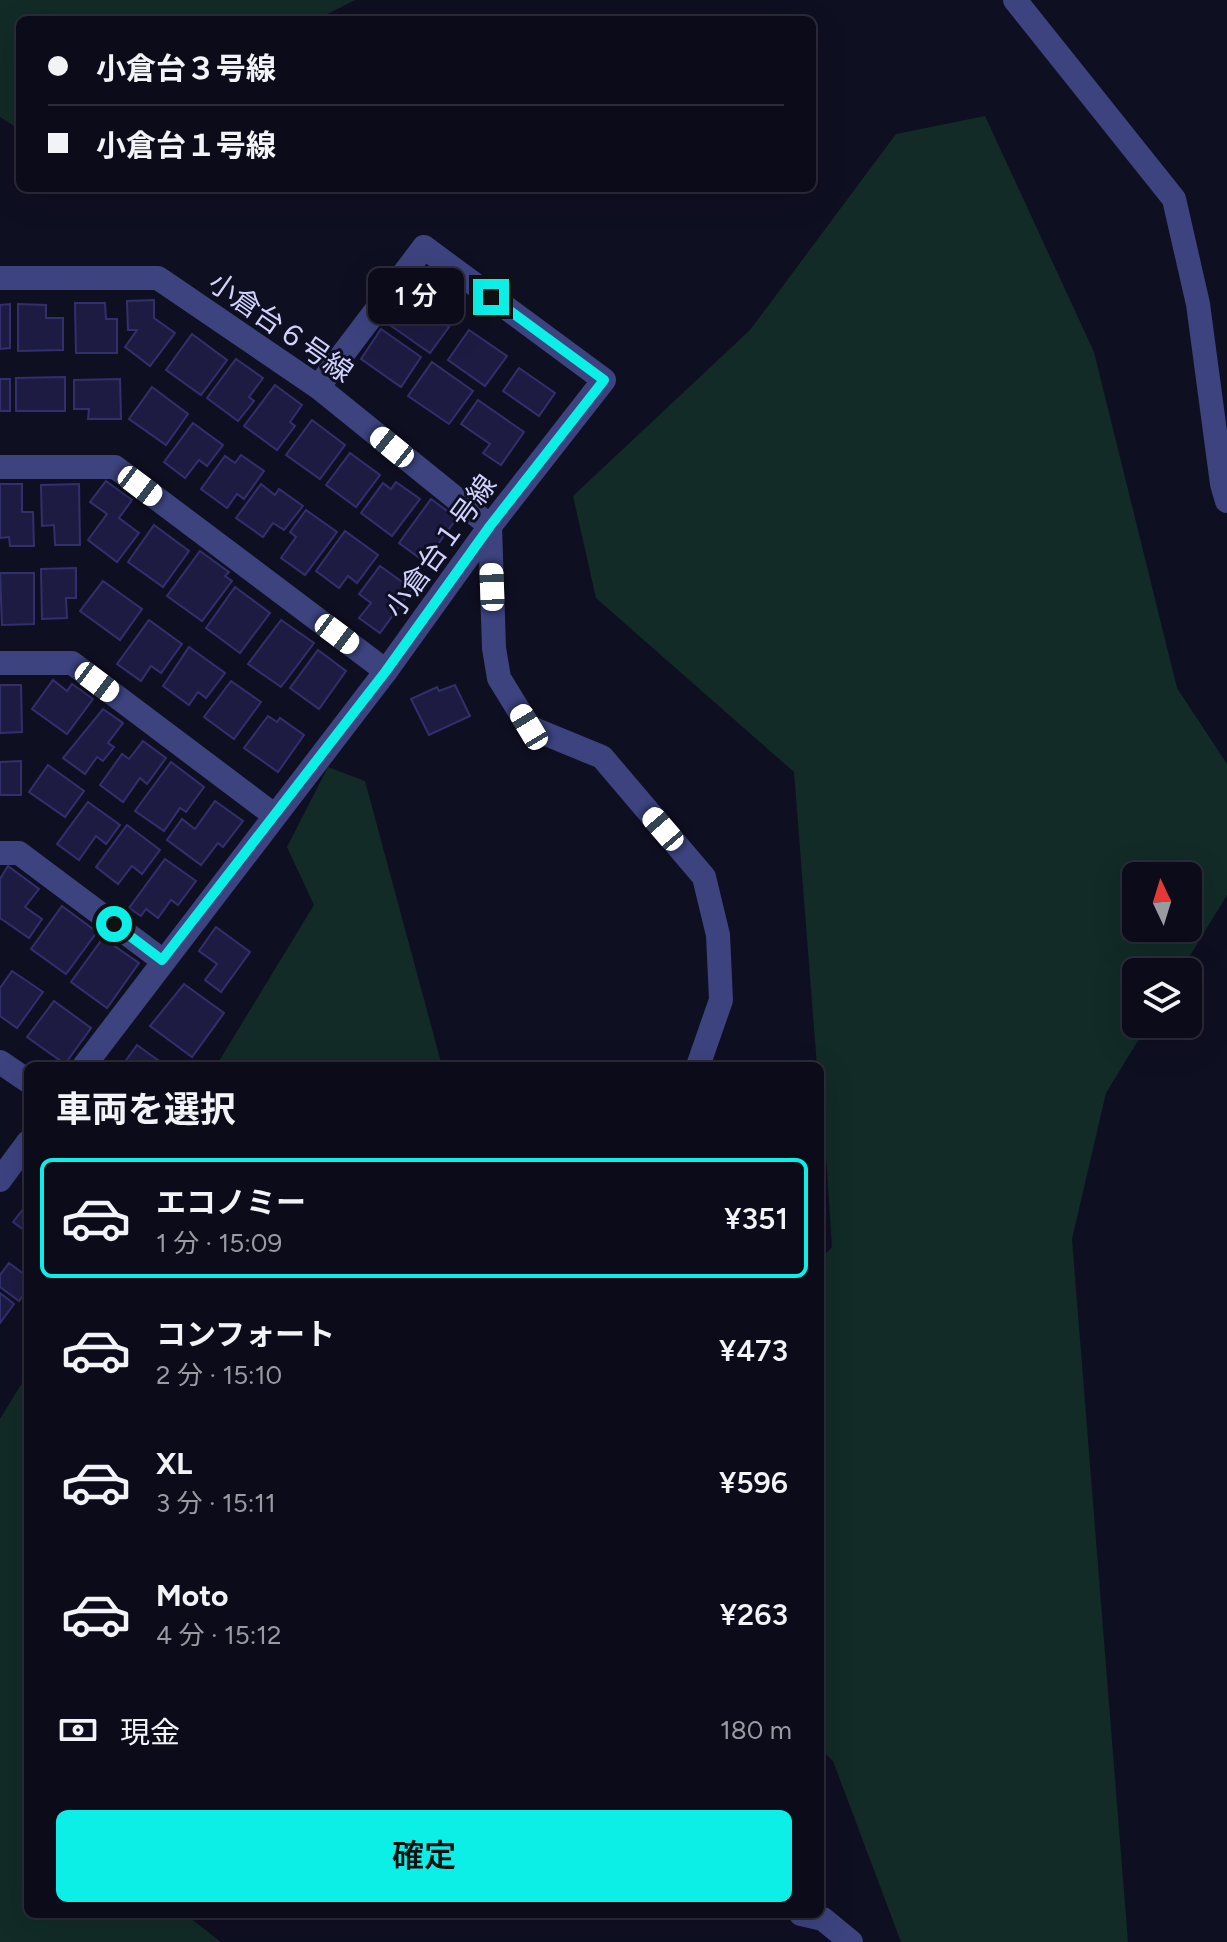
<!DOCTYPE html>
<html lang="ja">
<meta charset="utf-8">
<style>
body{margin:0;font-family:Figtree,"Noto Sans JP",sans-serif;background:#141423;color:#f1f3f6;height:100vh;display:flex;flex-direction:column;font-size:30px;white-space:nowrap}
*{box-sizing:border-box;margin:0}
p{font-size:26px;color:#9a9ba2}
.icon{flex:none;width:44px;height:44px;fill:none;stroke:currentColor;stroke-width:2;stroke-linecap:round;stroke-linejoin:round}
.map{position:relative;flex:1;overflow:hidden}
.drawer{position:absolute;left:24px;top:1062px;width:800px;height:856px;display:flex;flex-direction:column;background:#0b0b1a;border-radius:12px;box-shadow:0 8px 32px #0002,0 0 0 2px #2b2b39}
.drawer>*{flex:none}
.guide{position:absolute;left:16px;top:16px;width:800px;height:176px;border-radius:12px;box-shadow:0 8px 32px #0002,0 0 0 2px #2b2b39;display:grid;align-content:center;height:176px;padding:0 32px;background:#0b0b1a}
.needle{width:52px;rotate:356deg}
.buttons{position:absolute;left:1122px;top:862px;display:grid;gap:16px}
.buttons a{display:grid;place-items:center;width:80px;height:80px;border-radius:12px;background:#0b0b1a;box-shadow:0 8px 32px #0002,0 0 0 2px #2b2b39;font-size:40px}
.end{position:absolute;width:36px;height:36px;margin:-18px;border:10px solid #0befe6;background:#111;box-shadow:0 0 0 4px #111}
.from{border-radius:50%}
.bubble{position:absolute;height:56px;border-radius:12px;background:#0b0b1a;box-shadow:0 8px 32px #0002,0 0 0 2px #2b2b39;font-size:26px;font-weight:600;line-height:56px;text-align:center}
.car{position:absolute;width:24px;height:48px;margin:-24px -12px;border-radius:10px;box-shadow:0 0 6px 2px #0007;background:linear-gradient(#fff 24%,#345 0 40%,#fff 0 76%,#345 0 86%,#fff 0)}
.guide b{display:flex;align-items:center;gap:28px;height:76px;font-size:30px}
.guide b+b{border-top:2px solid #2b2b39}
.guide i{width:20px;height:20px;background:#f1f3f6}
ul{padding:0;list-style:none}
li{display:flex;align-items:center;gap:24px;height:120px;margin:0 16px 12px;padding:0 16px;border:4px solid transparent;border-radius:12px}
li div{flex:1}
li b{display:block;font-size:30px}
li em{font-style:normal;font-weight:600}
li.active{border-color:#0befe6}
li>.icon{width:72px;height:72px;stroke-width:1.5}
h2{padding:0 32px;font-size:36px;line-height:96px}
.pay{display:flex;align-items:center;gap:20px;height:88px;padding:0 32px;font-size:30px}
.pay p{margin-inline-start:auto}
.primary-button{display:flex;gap:16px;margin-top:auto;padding:16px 32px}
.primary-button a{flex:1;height:92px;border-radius:12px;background:#0befe6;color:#111;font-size:32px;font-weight:600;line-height:92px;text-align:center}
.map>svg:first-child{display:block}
</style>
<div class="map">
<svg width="1227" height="1942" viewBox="0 0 1227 1942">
<rect width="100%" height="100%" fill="#0f0f22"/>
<g fill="#122b27" fill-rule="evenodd">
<path d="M0,0H355L316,20H20V130L0,117Z"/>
<path d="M985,116L1094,352L1177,688L1227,764V895L1180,972H1136V1024H1148L1106,1093L1072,1239L1128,1942H901L833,1761L820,1749V1260L832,1247L820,1066H817L794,772L596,598L573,496L750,330L896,134ZM1188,876V928H1136V876Z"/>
<path d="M328,767L365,781L442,1066H216L314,905L287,847Z"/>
<path d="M28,1373V1914H185L221,1942H0V1419Z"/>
</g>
<g fill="#1e1b42" stroke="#322f6d" stroke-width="2">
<path d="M432,285L455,302L441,321L449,327L430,353L387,323L406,296L418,305Z"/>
<path d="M154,300V318L175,333L150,366L125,347L137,330H128L127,301Z"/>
<path d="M75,303H105L106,319H117V353H76Z"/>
<path d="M10,304V348L0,349V305Z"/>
<path d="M18,304L46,305V318H63V350L18,351Z"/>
<path d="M381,329L421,357L401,387L361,359Z"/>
<path d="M469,330L507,356L485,386L448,360Z"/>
<path d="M192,334L227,360L201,395L166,370Z"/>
<path d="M236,359L263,378L249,397L254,401L238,421L207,398Z"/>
<path d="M432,362L473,391L449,424L408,396Z"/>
<path d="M519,368L555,393L539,416L503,391Z"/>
<path d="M65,377V411H16V378Z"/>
<rect x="0" y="379" width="10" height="32"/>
<path d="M120,379L121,419H88L89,409H74V380Z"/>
<path d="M275,385L302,405L290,422L295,426L277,450L244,426Z"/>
<path d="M152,387L188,414L166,445L129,419Z"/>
<path d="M478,400L524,432L501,465L483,453L490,444L461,424Z"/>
<path d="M312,420L345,445L320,479L286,455Z"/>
<path d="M193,423L223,445L207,466L199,460L185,478L164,462Z"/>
<path d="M350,453L380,475L356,507L326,485Z"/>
<path d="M241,455L264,471L244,499L237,494L227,508L201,489L225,456L235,463Z"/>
<path d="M106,481L132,500L119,518L139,533L117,562L88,540L107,514L90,502Z"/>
<path d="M396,482L420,499L392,536L361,513L383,483L391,489Z"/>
<path d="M0,484H22V512H33L34,546H10L9,537L0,538Z"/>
<path d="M79,484L80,545H55L54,525L42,526L41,485Z"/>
<path d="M261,484L275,495L279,489L303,506L284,530L273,523L263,537L236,518Z"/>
<path d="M431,499L457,518L425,562L399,543Z"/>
<path d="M306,510L337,532L305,575L281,558L296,537L290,532Z"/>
<path d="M154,525L189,551L163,587L128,562Z"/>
<path d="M345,531L378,555L357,583L348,576L339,588L316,571Z"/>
<path d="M200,551L229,572L225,576L232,581L202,621L167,596Z"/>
<path d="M380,566L412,589L380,633L359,618L371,603L359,594Z"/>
<path d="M76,568V598H66L67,618L42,619L41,569Z"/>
<path d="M0,573H34V624L2,625Z"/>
<path d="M103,581L142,609L120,640L80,611Z"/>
<path d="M235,587L270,613L240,653L206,628Z"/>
<path d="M149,620L182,644L161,673L151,666L141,681L117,664Z"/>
<path d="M281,620L314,643L281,687L248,664Z"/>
<path d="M189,647L225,673L206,698L198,692L189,705L163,686Z"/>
<path d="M318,650L346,671L319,709L290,688Z"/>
<path d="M53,680L67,691L72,684L93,699L67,734L32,709Z"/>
<path d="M231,681L261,702L234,739L204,717Z"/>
<path d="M0,685H21L22,732L0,733Z"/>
<path d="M455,685L470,716L429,735L411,699L437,687L439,691Z"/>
<path d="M103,709L123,723L108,743L114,747L103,761L97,757L85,774L63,758Z"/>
<path d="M268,716L277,722L280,718L304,735L278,772L244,748Z"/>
<path d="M143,741L166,758L147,784L140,778L123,802L100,785L122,754L129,759Z"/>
<path d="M21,761V795H0V762Z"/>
<path d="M171,762L204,787L186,812L180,808L164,831L135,811Z"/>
<path d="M48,765L84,791L65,817L29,792Z"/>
<path d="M215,801L243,821L223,847L218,843L201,865L167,840L182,819L195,829Z"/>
<path d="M88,802L120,825L106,844L96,836L79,860L57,844Z"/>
<path d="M127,825L160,850L142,874L132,866L118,884L96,867Z"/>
<path d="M165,859L196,881L178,905L171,900L158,918L146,909L141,916L129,908Z"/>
<path d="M8,866L39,889L25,907L42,919L29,938L0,918V879Z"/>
<path d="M62,906L97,932L66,974L31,949Z"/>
<path d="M216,927L250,952L221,992L205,980L217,964L199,951Z"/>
<path d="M103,938L139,963L107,1008L71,982Z"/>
<path d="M12,971L43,992L17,1028L0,1016V988Z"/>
<path d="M184,984L224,1013L192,1057L150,1026Z"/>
<path d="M54,1001L91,1028L65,1064L27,1037Z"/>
<path d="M137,1045L166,1066H122Z"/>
<path d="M28,1203V1233L13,1222Z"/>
<path d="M9,1263L28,1277V1289L19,1301L0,1287V1275Z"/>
<path d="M0,1293L14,1304L0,1323Z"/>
</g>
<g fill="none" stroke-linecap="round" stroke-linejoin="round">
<g stroke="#3c437f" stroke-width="24">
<path d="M1015,0L1174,199L1198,304L1222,484L1227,501"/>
<path d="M0,278H158L318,387L490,526L494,648L499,678L529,727L602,757L704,877L718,935L721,1000L698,1066"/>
<path d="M0,467H115L386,671"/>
<path d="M0,663H72L274,815"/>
<path d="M0,853H19L162,960"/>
<path d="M0,1062L28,1081"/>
<path d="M84,1066L386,671L490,526L604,380L424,247L318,387"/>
<path d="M0,1180L28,1142"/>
<path d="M801,1914L823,1919L851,1942"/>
</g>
</g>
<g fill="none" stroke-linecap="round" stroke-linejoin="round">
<path stroke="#0befe6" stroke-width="10" d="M114,924L162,960L386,671L490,526L604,380L491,297"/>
</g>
<g text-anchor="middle" stroke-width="6" stroke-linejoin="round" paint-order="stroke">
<g font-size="28" fill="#d1d3fd" stroke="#0f0f22">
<text transform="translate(281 327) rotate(35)" y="10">小倉台６号線</text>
<text transform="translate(440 546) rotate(-54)" y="10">小倉台１号線</text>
</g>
</g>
</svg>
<div class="buttons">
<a><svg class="needle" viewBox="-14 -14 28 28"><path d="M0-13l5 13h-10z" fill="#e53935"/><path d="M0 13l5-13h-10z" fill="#9a9ba2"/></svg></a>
<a><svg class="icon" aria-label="layers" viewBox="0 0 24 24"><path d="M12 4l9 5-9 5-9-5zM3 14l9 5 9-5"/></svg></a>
</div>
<i class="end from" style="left:114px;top:924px"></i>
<i class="end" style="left:491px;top:297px"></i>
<div class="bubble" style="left:368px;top:268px;width:96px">1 分</div>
<i class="car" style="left:392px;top:447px;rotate:309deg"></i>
<i class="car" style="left:140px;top:486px;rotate:127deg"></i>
<i class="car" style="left:492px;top:587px;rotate:358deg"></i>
<i class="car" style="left:337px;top:634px;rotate:127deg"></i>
<i class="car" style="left:97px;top:682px;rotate:127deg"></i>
<i class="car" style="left:529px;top:727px;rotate:329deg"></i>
<i class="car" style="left:663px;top:829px;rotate:319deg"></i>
<div class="guide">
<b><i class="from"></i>小倉台３号線</b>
<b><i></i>小倉台１号線</b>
</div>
<section class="drawer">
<h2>車両を選択</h2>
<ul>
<li class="active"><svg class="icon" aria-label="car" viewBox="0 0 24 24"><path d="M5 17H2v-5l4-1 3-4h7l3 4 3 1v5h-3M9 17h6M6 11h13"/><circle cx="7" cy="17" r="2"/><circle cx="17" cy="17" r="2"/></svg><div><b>エコノミー</b><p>1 分 · 15:09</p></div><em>¥351</em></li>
<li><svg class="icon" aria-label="car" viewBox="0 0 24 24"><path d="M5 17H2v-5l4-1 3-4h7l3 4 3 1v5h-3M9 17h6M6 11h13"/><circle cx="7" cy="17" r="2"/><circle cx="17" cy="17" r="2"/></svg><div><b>コンフォート</b><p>2 分 · 15:10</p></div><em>¥473</em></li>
<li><svg class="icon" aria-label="car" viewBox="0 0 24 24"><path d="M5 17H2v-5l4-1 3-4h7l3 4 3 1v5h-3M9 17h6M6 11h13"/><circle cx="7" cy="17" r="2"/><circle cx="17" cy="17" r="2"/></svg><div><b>XL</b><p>3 分 · 15:11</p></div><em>¥596</em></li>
<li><svg class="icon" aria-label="car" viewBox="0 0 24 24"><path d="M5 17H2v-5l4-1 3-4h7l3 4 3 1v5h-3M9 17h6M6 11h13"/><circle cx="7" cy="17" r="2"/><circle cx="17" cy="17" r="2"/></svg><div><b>Moto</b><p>4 分 · 15:12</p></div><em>¥263</em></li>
</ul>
<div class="pay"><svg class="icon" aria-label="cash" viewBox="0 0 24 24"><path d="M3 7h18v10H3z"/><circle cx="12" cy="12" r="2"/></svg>現金<p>180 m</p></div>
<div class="primary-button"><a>確定</a></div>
</section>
</div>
